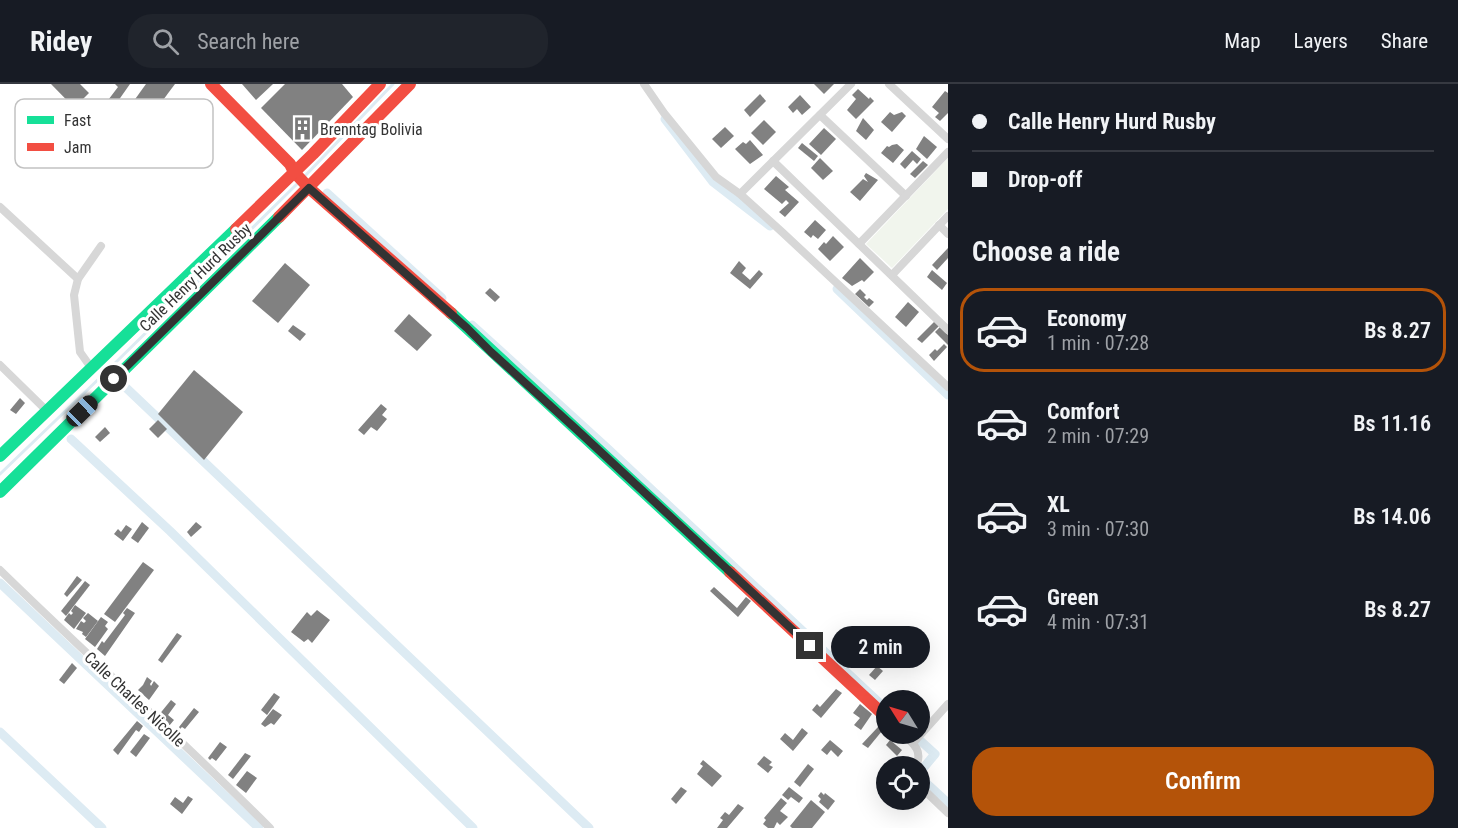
<!DOCTYPE html>
<meta charset="utf-8">
<style>
body{margin:0;font-family:"Roboto Condensed",sans-serif;background:#20242c;color:#f1f3f6;height:100vh;display:flex;flex-direction:column;font-size:22px;white-space:nowrap}
*{box-sizing:border-box;margin:0}
p{font-size:20px;color:#9ea1a6}
.icon{flex:none;width:33px;height:33px;fill:none;stroke:currentColor;stroke-width:2;stroke-linecap:round;stroke-linejoin:round}
.map{position:relative;flex:1;overflow:hidden}
.panel{display:flex;flex-direction:column;background:#171b24;width:510px}
.panel>*{flex:none}
.banner{display:grid;align-content:center;height:132px;padding:0 24px;background:#171b24}
.needle{width:39px;rotate:307deg}
.buttons{position:absolute;left:876px;top:606px;display:grid;gap:12px}
.buttons a{display:grid;place-items:center;width:54px;height:54px;border-radius:50%;background:#171b24;box-shadow:0 6px 24px #0002;font-size:30px}
.end{position:absolute;width:27px;height:27px;margin:-14px;border:8px solid #333;background:#fff;box-shadow:0 0 0 3px #fff}
.from{border-radius:50%}
.bubble{position:absolute;height:42px;border-radius:21px;background:#171b24;box-shadow:0 6px 24px #0002;font-size:20px;font-weight:600;line-height:42px;text-align:center}
.car{position:absolute;width:18px;height:36px;margin:-18px -9px;border-radius:8px;box-shadow:0 0 4px 2px #0007;background:linear-gradient(#222 24%,#8ab4d8 0 40%,#222 0 76%,#8ab4d8 0 86%,#222 0)}
.banner b{display:flex;align-items:center;gap:21px;height:57px;font-size:22px}
.banner b+b{border-top:2px solid #363941}
.banner i{width:15px;height:15px;background:#f1f3f6}
ul{padding:0;list-style:none}
li{display:flex;align-items:center;gap:18px;height:84px;margin:0 12px 9px;padding:0 12px;border:3px solid transparent;border-radius:24px}
li div{flex:1}
li b{display:block;font-size:22px}
li em{font-style:normal;font-weight:600}
li.active{border-color:#b45309}
li>.icon{width:54px;height:54px;stroke-width:1.5}
h2{padding:0 24px;font-size:27px;line-height:72px}
.button{display:flex;gap:12px;margin-top:auto;padding:12px 24px}
.button a{flex:1;height:69px;border-radius:24px;background:#b45309;color:#fff;font-size:24px;font-weight:600;line-height:69px;text-align:center}
header{display:flex;align-items:center;gap:36px;box-sizing:border-box;height:84px;padding:0 30px;background:#171b24;border-bottom:2px solid #363941}
header strong{font-size:28px}
nav{display:flex;gap:33px;margin-inline-start:auto;font-size:21px}
.search{width:420px;height:54px;background:#20242c;display:flex;align-items:center;gap:15px;box-sizing:border-box;padding:0 21px;border-radius:24px;color:#9ea1a6;font-size:22px}
main{display:flex;flex:1;min-height:0}
.map>svg:first-child{display:block}
</style>
<header>
<strong>Ridey</strong>
<div class="search"><svg class="icon" aria-label="search" viewBox="0 0 24 24"><circle cx="10" cy="10" r="6"/><path d="M15 15l6 6"/></svg>Search here</div>
<nav><a>Map</a><a>Layers</a><a>Share</a></nav>
</header>
<main>
<div class="map">
<svg width="948" height="744" viewBox="0 0 948 744">
<rect width="100%" height="100%" fill="#fff"/>
<path fill="#f1f5ed" d="M948,74V125L892,184L866,160Z"/>
<g fill="none" stroke-linecap="round" stroke-linejoin="round">
<g stroke="#ddebf3" stroke-width="3">
<path d="M303,94L393,0"/>
<path d="M0,390L108,286L298,99"/>
</g>
<g stroke="#ddebf3" stroke-width="9">
<path d="M665,35L713,98L770,142"/>
<path d="M327,109L442,214"/>
<path d="M837,205L948,311"/>
<path d="M472,241L606,363L886,625"/>
<path d="M120,298L589,744"/>
<path d="M71,355L170,447L473,744"/>
<path d="M0,499L259,744"/>
<path d="M0,648L102,744"/>
<path d="M913,650L935,670L920,688L924,697L948,719"/>
</g>
</g>
<g fill="#818181">
<path d="M51,0H80L89,9L81,17L96,32L118,3L115,0H130L97,47Z"/>
<path d="M146,0H175L113,83L105,57Z"/>
<path d="M242,0H273L256,16Z"/>
<path d="M285,0H342L353,13L302,66L261,24Z"/>
<path d="M814,0H834L824,10Z"/>
<path d="M858,5L869,15L870,13L874,17L856,35L847,26L856,15L852,11Z"/>
<path d="M945,7L948,9V29L940,37L935,33L939,29L932,23Z"/>
<path d="M760,10L766,17L750,33L744,26Z"/>
<path d="M800,11L811,23L802,31L797,25L793,29L788,23Z"/>
<path d="M890,28L894,31L902,28L906,32L892,48L881,38Z"/>
<path d="M863,34L874,46L866,56L856,47Z"/>
<path d="M764,36L776,48L763,61L751,49Z"/>
<path d="M725,43L734,52L721,64L712,55Z"/>
<path d="M824,44L836,55L821,71L809,60Z"/>
<path d="M924,52L937,63L927,75L916,65Z"/>
<path d="M750,56L763,71L750,80L735,65L743,58L746,60Z"/>
<path d="M802,59L818,72L814,77L798,64Z"/>
<path d="M897,60L904,66L893,79L881,69L887,62L889,63L892,61Z"/>
<path d="M912,67L921,75L917,80L913,76L905,85L900,80Z"/>
<path d="M820,74L833,87L823,96L811,84Z"/>
<path d="M923,77L928,81L915,94L910,90Z"/>
<path d="M866,89L878,96L860,117L850,108L863,95L868,98L864,92Z"/>
<path d="M776,92L789,103L785,106L799,118L785,133L779,128L789,119L786,116L782,120L764,105Z"/>
<path d="M815,136L826,146L818,155L813,151L811,154L804,148Z"/>
<path d="M833,152L844,163L830,177L818,165L824,158L826,160Z"/>
<path d="M948,164V174L937,186L932,181Z"/>
<path d="M860,174L874,188L864,198L862,196L852,202L842,194Z"/>
<path d="M739,177L746,184L742,189L750,196L759,186L763,190L750,205L730,189Z"/>
<path d="M285,179L310,201L278,239L252,217Z"/>
<path d="M932,186L947,199L942,206L927,193Z"/>
<path d="M490,204L500,213L495,218L485,209Z"/>
<path d="M860,205L866,211L864,213L867,216L869,214L874,218L869,223L855,210Z"/>
<path d="M908,218L919,228L906,243L895,233Z"/>
<path d="M409,230L432,251L417,267L394,247Z"/>
<path d="M935,237L939,242L922,259L917,255Z"/>
<path d="M293,241L306,250L300,257L288,247Z"/>
<path d="M940,243L948,251V261L935,248Z"/>
<path d="M944,260L947,263L934,277L929,271L935,265L937,267Z"/>
<path d="M194,286L243,328L204,376L158,330Z"/>
<path d="M20,314L25,319L16,330L10,326Z"/>
<path d="M381,320L387,325L382,331L387,335L377,347L371,343L364,351L358,346Z"/>
<path d="M158,336L167,345L158,354L149,345Z"/>
<path d="M105,343L110,349L100,358L95,353Z"/>
<path d="M142,438L149,444L138,459L131,454Z"/>
<path d="M196,438L202,443L191,453L187,448Z"/>
<path d="M126,441L132,445L123,457L114,450L118,445L121,448Z"/>
<path d="M143,478L154,486L115,538L104,530Z"/>
<path d="M77,492L82,496L67,513L64,510Z"/>
<path d="M85,497L90,501L66,532L61,527Z"/>
<path d="M714,503L737,524L746,513L751,517L738,533L710,507Z"/>
<path d="M75,521L86,529L74,545L64,536L69,529L71,531L73,529L71,527Z"/>
<path d="M127,524L135,529L105,572L97,565L102,557L104,559L125,531L123,529Z"/>
<path d="M317,526L330,536L312,559L308,555L304,558L291,548L307,528L311,532Z"/>
<path d="M88,529L98,537L86,553L82,550L83,548L76,545L81,537L84,539L86,537L83,534Z"/>
<path d="M101,533L108,538L105,542L108,545L95,563L85,555Z"/>
<path d="M177,549L182,552L162,579L158,576Z"/>
<path d="M72,579L77,584L64,600L59,596Z"/>
<path d="M877,582L883,587L875,596L869,591Z"/>
<path d="M147,593L152,597L150,600L151,602L154,597L159,602L149,616L138,606L143,601Z"/>
<path d="M836,605L842,609L821,634L812,626L817,620L820,623Z"/>
<path d="M274,609L280,613L267,631L261,626Z"/>
<path d="M171,616L176,620L168,631L174,636L169,642L158,632Z"/>
<path d="M860,620L872,630L861,646L854,641L860,634L853,629Z"/>
<path d="M194,624L199,628L185,645L182,643L180,645L179,643Z"/>
<path d="M273,625L282,631L274,641L271,639L265,643L261,640Z"/>
<path d="M137,637L143,642L139,648L136,646L118,671L113,666Z"/>
<path d="M878,643L882,647L868,664L862,660Z"/>
<path d="M802,644L808,649L793,667L780,655L785,649L793,656Z"/>
<path d="M144,650L150,654L136,673L130,668Z"/>
<path d="M830,656L843,667L838,673L831,666L827,671L821,666Z"/>
<path d="M890,656L902,666L897,672L886,661Z"/>
<path d="M220,658L227,663L216,677L212,674L210,676L208,674Z"/>
<path d="M245,669L251,672L233,695L228,691Z"/>
<path d="M764,672L772,678L769,681L773,683L768,689L757,680Z"/>
<path d="M703,676L722,692L712,703L697,690L703,682L700,680Z"/>
<path d="M808,680L814,685L800,703L794,698Z"/>
<path d="M247,687L257,694L246,709L236,701Z"/>
<path d="M681,703L687,707L676,720L671,715Z"/>
<path d="M789,703L803,714L799,719L791,713L788,716L782,711Z"/>
<path d="M821,708L824,711L825,709L835,717L828,726L819,718L821,715L818,712Z"/>
<path d="M188,712L193,715L182,730L170,720L175,713L183,719Z"/>
<path d="M781,714L787,719L780,727L788,733L780,741L777,738L774,744H768L763,740L766,736L764,734Z"/>
<path d="M811,716L825,728L812,744H792L790,742Z"/>
<path d="M738,720L744,724L727,744H717L723,736L720,734L725,728L729,731Z"/>
</g>
<g fill="none" stroke-linecap="round" stroke-linejoin="round">
<g stroke="#d7d7d7" stroke-width="8">
<path d="M644,0L664,29L716,93L740,110L782,148L948,303"/>
<path d="M889,0L948,55"/>
<path d="M820,31L906,112"/>
<path d="M773,77L948,246"/>
<path d="M740,110L851,0"/>
<path d="M0,123L78,195"/>
<path d="M939,141L948,150"/>
<path d="M859,160L948,68"/>
<path d="M892,191L948,132"/>
<path d="M0,281L48,328"/>
<path d="M92,285L80,268L74,211L78,195L101,162"/>
<path d="M0,486C89,573 182,656 270,744"/>
<path d="M903,650C914,660 923,667 916,682"/>
<path d="M913,659L948,620"/>
<path d="M920,702L948,729"/>
</g>
<g stroke="#16e098" stroke-width="12">
<path d="M451,229L730,488"/>
<path d="M0,372L236,145"/>
<path d="M0,408L279,133"/>
</g>
<g stroke="#f24e42" stroke-width="12">
<path d="M211,0L290,80L294,88L309,104L451,229"/>
<path d="M279,133L410,0"/>
<path d="M236,145L313,70L380,0"/>
<path d="M730,488L886,633"/>
</g>
</g>
<g fill="none" stroke-linecap="round" stroke-linejoin="round">
<path stroke="#333" stroke-width="8" d="M114,295L309,104L467,244L491,268L576,345L810,562"/>
</g>
<defs>
<symbol id="building-bare" viewBox="-9 -9 18 18"><path d="M-4-6H4V6H1V3H-1V6H-4ZM-2.5-4.3h1.7v1.8h-1.7ZM.8-4.3h1.7v1.8H.8ZM-2.5-1h1.7V.8h-1.7ZM.8-1h1.7V.8H.8Z" fill="#7a7a7a" stroke="#fff" stroke-width="2.5" paint-order="stroke"/></symbol>
</defs>
<g fill-rule="evenodd">
<use href="#building-bare" x="286" y="28" width="33" height="33"/>
</g>
<g text-anchor="middle" stroke-width="6" stroke-linejoin="round" paint-order="stroke">
<g font-size="16" fill="#333" stroke="#fff" text-anchor="start">
<text x="320" y="51">Brenntag Bolivia</text>
</g>
<g font-size="16" fill="#333" stroke="#fff">
<text transform="translate(195 193) rotate(-44)" y="6">Calle Henry Hurd Rusby</text>
<text transform="translate(135 615) rotate(43)" y="6">Calle Charles Nicolle</text>
</g>
</g>
<rect x="15" y="15" width="198" height="69" rx="9" fill="#fff" stroke="#c2c2c2" stroke-width="1.5"/>
<rect x="27" y="32" width="27" height="8" fill="#16e098"/>
<rect x="27" y="59" width="27" height="8" fill="#f24e42"/>
<g font-size="16" fill="#333">
<text x="64" y="42">Fast</text>
<text x="64" y="69">Jam</text>
</g>
</svg>
<div class="buttons">
<a><svg class="needle" viewBox="-14 -14 28 28"><path d="M0-13l5 13h-10z" fill="#e53935"/><path d="M0 13l5-13h-10z" fill="#9ea1a6"/></svg></a>
<a><svg class="icon" aria-label="locate" viewBox="0 0 24 24"><circle cx="12" cy="12" r="6"/><path d="M12 2v4M12 18v4M2 12h4M18 12h4"/></svg></a>
</div>
<i class="end from" style="left:114px;top:295px"></i>
<i class="end" style="left:810px;top:562px"></i>
<div class="bubble" style="left:831px;top:542px;width:99px">2 min</div>
<i class="car" style="left:82px;top:327px;rotate:46deg"></i>
</div>
<section class="panel">
<div class="banner">
<b><i class="from"></i>Calle Henry Hurd Rusby</b>
<b><i></i>Drop-off</b>
</div>
<h2>Choose a ride</h2>
<ul>
<li class="active"><svg class="icon" aria-label="car" viewBox="0 0 24 24"><path d="M5 17H2v-5l4-1 3-4h7l3 4 3 1v5h-3M9 17h6M6 11h13"/><circle cx="7" cy="17" r="2"/><circle cx="17" cy="17" r="2"/></svg><div><b>Economy</b><p>1 min · 07:28</p></div><em>Bs 8.27</em></li>
<li><svg class="icon" aria-label="car" viewBox="0 0 24 24"><path d="M5 17H2v-5l4-1 3-4h7l3 4 3 1v5h-3M9 17h6M6 11h13"/><circle cx="7" cy="17" r="2"/><circle cx="17" cy="17" r="2"/></svg><div><b>Comfort</b><p>2 min · 07:29</p></div><em>Bs 11.16</em></li>
<li><svg class="icon" aria-label="car" viewBox="0 0 24 24"><path d="M5 17H2v-5l4-1 3-4h7l3 4 3 1v5h-3M9 17h6M6 11h13"/><circle cx="7" cy="17" r="2"/><circle cx="17" cy="17" r="2"/></svg><div><b>XL</b><p>3 min · 07:30</p></div><em>Bs 14.06</em></li>
<li><svg class="icon" aria-label="car" viewBox="0 0 24 24"><path d="M5 17H2v-5l4-1 3-4h7l3 4 3 1v5h-3M9 17h6M6 11h13"/><circle cx="7" cy="17" r="2"/><circle cx="17" cy="17" r="2"/></svg><div><b>Green</b><p>4 min · 07:31</p></div><em>Bs 8.27</em></li>
</ul>
<div class="button"><a>Confirm</a></div>
</section>
</main>
